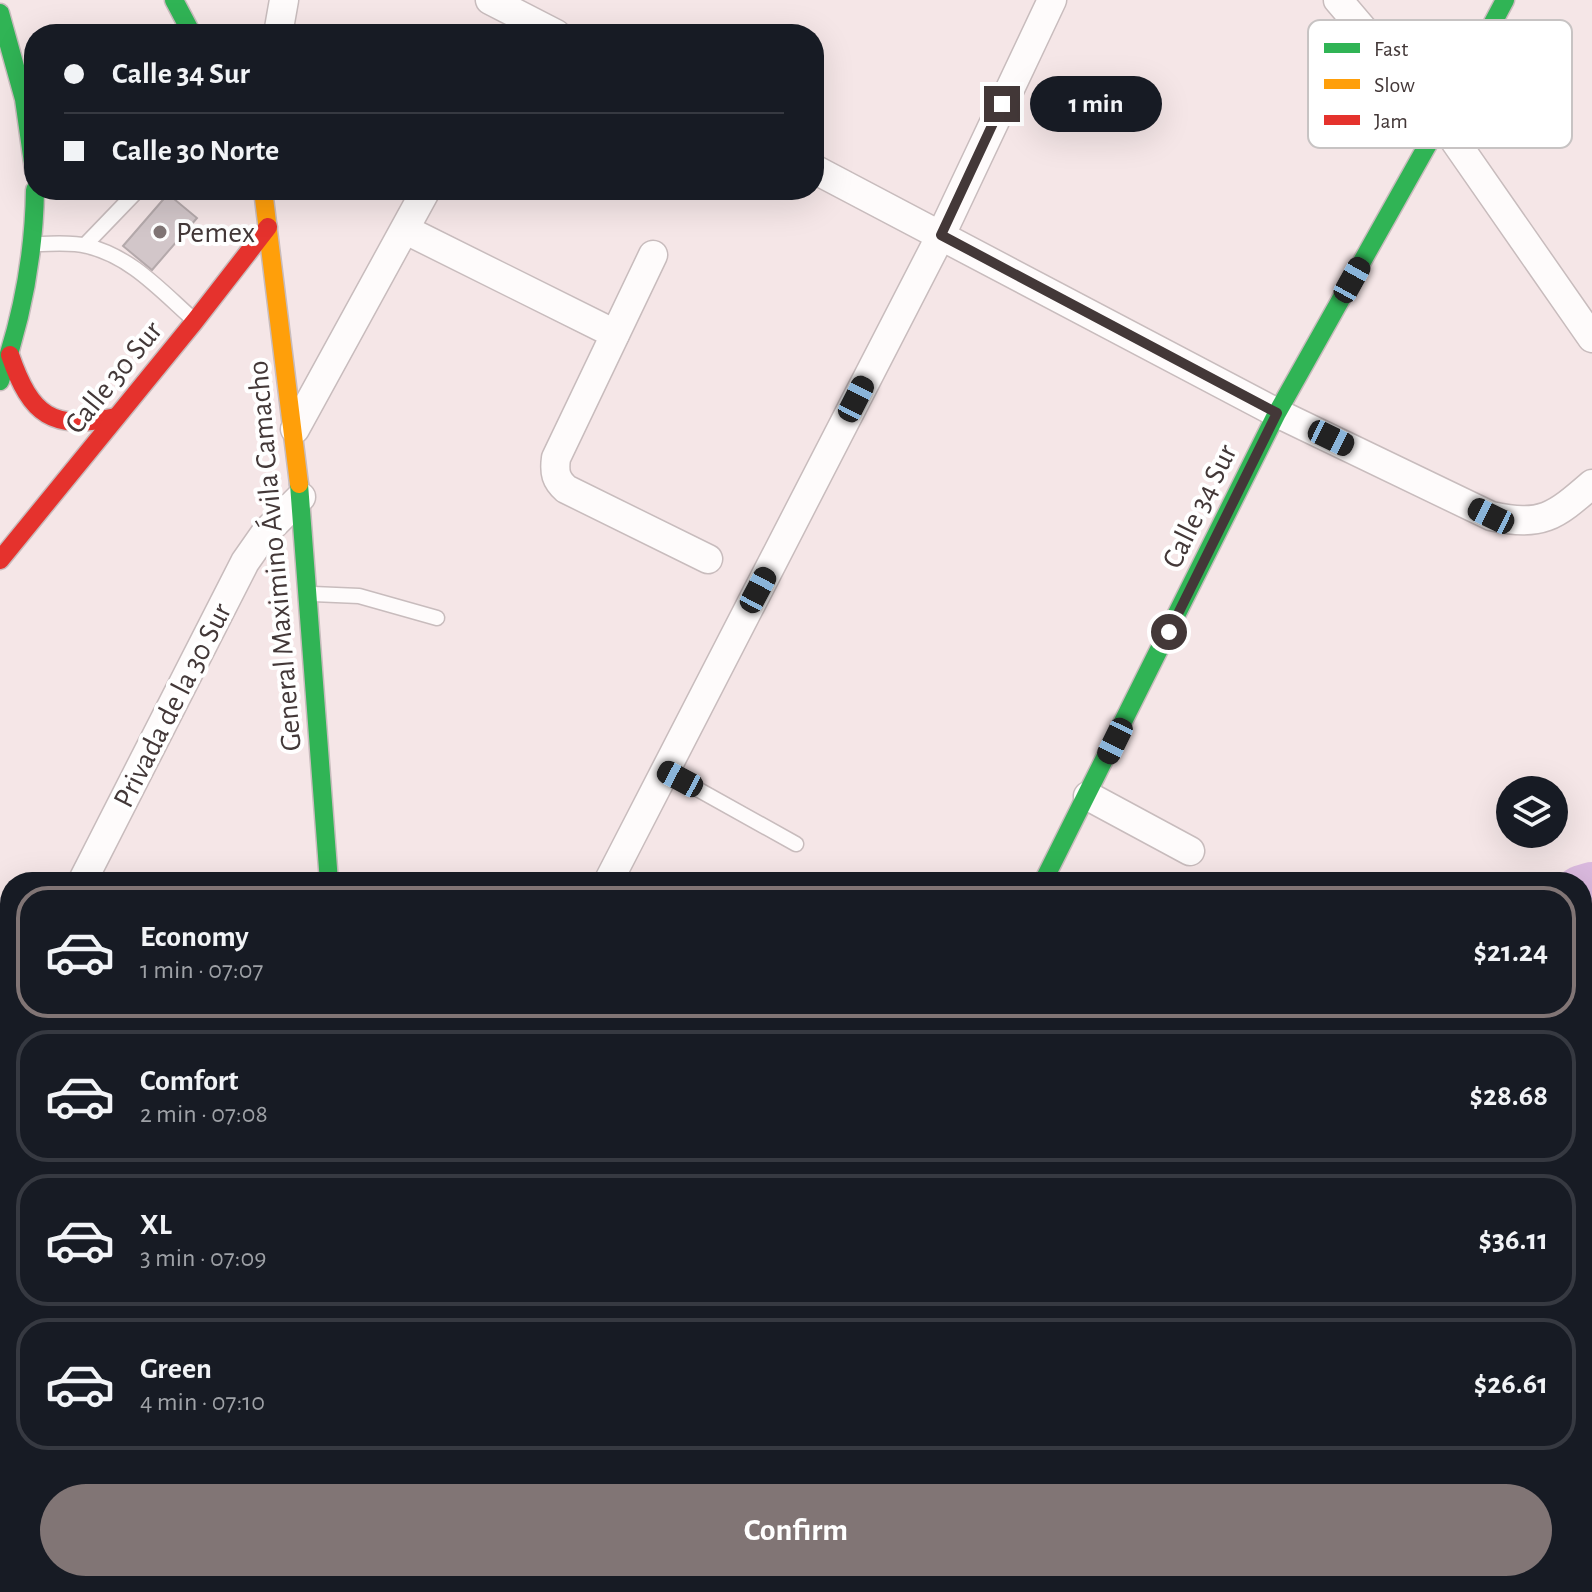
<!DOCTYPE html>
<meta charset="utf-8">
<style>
body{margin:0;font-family:"Alegreya Sans",sans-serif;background:#20242c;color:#f1f3f6;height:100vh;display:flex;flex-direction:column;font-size:30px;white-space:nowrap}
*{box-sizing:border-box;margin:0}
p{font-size:26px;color:#9ea1a6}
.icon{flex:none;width:44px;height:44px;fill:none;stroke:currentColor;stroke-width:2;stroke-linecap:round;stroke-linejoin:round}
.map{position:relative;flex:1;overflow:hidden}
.sheet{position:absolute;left:0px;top:872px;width:1592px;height:720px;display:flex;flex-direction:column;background:#171b24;border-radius:32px 32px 0 0;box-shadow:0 8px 32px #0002}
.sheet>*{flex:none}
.top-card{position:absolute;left:24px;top:24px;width:800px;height:176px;border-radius:32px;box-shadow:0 8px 32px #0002;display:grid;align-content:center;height:176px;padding:0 40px;background:#171b24}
.fabs{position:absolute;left:1496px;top:776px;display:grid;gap:16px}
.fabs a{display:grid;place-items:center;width:72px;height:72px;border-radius:50%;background:#171b24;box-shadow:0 8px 32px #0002;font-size:40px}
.end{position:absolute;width:36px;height:36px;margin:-18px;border:10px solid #433838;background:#fff;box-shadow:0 0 0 4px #fff}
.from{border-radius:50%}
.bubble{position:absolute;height:56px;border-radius:28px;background:#171b24;box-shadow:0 8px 32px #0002;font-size:26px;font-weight:700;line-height:56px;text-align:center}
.car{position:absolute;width:24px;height:48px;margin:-24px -12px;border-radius:10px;box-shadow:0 0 6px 2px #0007;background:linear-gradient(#222 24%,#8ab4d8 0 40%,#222 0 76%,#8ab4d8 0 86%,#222 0)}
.top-card b{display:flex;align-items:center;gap:28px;height:76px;font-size:30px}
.top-card b+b{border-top:2px solid #363941}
.top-card i{width:20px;height:20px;background:#f1f3f6}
ul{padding:14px 0 0;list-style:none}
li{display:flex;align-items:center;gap:24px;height:132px;margin:0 16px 12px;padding:0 24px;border:4px solid #363941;border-radius:32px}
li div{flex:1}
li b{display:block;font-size:30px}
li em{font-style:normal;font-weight:700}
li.on{border-color:#817575}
li>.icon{width:72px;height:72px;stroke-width:1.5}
.button{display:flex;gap:16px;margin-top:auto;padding:16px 40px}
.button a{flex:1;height:92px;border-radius:48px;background:#817575;color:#fff;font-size:32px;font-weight:700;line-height:92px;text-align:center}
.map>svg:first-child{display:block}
</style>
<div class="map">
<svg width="1592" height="1592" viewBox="0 0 1592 1592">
<rect width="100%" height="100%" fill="#f5e6e7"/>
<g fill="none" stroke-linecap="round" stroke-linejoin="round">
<g stroke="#dab9de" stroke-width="56">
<path d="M1582,893L1592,890"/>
<path d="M100,1592L105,1582"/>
</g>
</g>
<path fill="#d2c6c9" stroke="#b4a9ab" stroke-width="2" d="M168,194L197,218L152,270L123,246Z"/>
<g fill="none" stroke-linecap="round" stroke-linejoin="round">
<defs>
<g id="lane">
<path d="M37,244C53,244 72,242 87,246C131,256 162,292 195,321"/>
<path d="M85,245L138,190"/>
<path d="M313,594L359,596L437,618"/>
<path d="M665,771L796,844"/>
</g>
<g id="street">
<path d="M490,0L556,34"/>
<path d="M1338,0L1441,121L1592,338"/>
<path d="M278,34L284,0"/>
<path d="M814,169L1277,413L1491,516C1542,527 1554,517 1592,484"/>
<path d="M406,230L615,334"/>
<path d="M653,255L556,458C554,473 556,480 566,489L708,559"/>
<path d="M295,429L426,190"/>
<path d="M1088,796L1190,851"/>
<path d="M82,882L245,562L266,532L301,497"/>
<path d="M608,882L941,235L1052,0"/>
<path d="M0,1027L10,1009"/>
<path d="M1582,1151L1592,1155"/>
<path d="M0,1517L10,1501"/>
<path d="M1582,1526L1592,1531"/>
<path d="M608,1582L616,1592"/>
<path d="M1143,1582L1164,1592"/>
<path d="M758,1592L763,1582"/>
</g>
<g id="fast">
<path d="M174,0L192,34"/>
<path d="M0,13L24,99L34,170"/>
<path d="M0,381C22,319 34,256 35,190"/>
<path d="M299,484L329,882"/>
<path d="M1043,882L1277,413L1441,121L1505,0"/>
<path d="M378,1582V1592"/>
</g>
<path id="slow" d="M263,190L299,484"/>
<g id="jam">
<path d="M10,355C31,416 52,431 116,417"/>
<path d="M0,560L195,321L268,227"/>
</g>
</defs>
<use href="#lane" stroke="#c8bcbd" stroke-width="17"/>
<use href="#street" stroke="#c8bcbd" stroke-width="31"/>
<use href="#fast" stroke="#c8bcbd" stroke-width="21"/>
<use href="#slow" stroke="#c8bcbd" stroke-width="21"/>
<use href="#jam" stroke="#c8bcbd" stroke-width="21"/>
<use href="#lane" stroke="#fefbfb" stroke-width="14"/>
<use href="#street" stroke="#fefbfb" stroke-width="28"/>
<use href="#fast" stroke="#30b455" stroke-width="18"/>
<use href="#slow" stroke="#ff9f0a" stroke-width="18"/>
<use href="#jam" stroke="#e5322d" stroke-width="18"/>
</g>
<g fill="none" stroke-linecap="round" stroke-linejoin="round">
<path stroke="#433838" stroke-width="10" d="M1002,104L941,235L1277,413L1169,632"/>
</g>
<circle fill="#817575" stroke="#fff" stroke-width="3" cx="160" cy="232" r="8"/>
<g text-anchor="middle" stroke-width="8" stroke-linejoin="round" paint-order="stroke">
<g font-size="30" fill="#433838" stroke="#fff" text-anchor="start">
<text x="176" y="242">Pemex</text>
</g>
<g font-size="30" fill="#433838" stroke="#fff">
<text transform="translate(113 377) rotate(-51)" y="10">Calle 30 Sur</text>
<text transform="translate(1199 506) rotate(-64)" y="10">Calle 34 Sur</text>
<text transform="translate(274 556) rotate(-95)" y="10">General Maximino Ávila Camacho</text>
<text transform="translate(172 705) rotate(-63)" y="10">Privada de la 30 Sur</text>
</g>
</g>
<rect x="1308" y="20" width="264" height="128" rx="12" fill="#fff" stroke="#c7c3c3" stroke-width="2"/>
<rect x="1324" y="43" width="36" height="10" fill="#30b455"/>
<rect x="1324" y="79" width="36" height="10" fill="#ff9f0a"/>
<rect x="1324" y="115" width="36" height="10" fill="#e5322d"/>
<g font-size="22" fill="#433838">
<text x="1374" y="56">Fast</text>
<text x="1374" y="92">Slow</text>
<text x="1374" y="128">Jam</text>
</g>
</svg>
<div class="fabs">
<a><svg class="icon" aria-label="layers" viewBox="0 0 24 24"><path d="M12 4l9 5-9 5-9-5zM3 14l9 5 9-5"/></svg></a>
</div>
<i class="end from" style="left:1169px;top:632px"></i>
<i class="end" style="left:1002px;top:104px"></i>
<div class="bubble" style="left:1030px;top:76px;width:132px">1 min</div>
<i class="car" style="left:1352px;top:280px;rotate:29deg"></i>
<i class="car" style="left:856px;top:399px;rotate:27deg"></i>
<i class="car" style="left:1331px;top:438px;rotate:116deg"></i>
<i class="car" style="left:1491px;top:516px;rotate:296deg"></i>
<i class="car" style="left:758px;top:590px;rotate:28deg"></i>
<i class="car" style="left:1115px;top:741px;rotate:206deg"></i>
<i class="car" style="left:680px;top:779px;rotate:298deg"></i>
<div class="top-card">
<b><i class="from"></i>Calle 34 Sur</b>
<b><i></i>Calle 30 Norte</b>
</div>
<section class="sheet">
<ul>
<li class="on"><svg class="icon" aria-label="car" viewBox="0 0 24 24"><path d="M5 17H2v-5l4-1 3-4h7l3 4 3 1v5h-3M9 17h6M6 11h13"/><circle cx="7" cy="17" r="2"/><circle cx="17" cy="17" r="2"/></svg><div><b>Economy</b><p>1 min · 07:07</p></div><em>$21.24</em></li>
<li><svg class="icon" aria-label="car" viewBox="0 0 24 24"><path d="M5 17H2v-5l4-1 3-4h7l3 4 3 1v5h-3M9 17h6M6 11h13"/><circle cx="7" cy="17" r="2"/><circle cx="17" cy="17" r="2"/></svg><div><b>Comfort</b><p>2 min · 07:08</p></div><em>$28.68</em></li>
<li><svg class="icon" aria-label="car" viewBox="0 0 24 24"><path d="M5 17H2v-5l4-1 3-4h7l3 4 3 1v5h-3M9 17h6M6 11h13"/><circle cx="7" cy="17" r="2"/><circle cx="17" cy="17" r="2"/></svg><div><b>XL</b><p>3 min · 07:09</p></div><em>$36.11</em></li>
<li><svg class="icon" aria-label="car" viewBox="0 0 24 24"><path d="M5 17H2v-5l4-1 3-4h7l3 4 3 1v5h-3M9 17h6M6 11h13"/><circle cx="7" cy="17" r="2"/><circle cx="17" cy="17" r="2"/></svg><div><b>Green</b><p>4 min · 07:10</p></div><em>$26.61</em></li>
</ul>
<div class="button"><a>Confirm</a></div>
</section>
</div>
